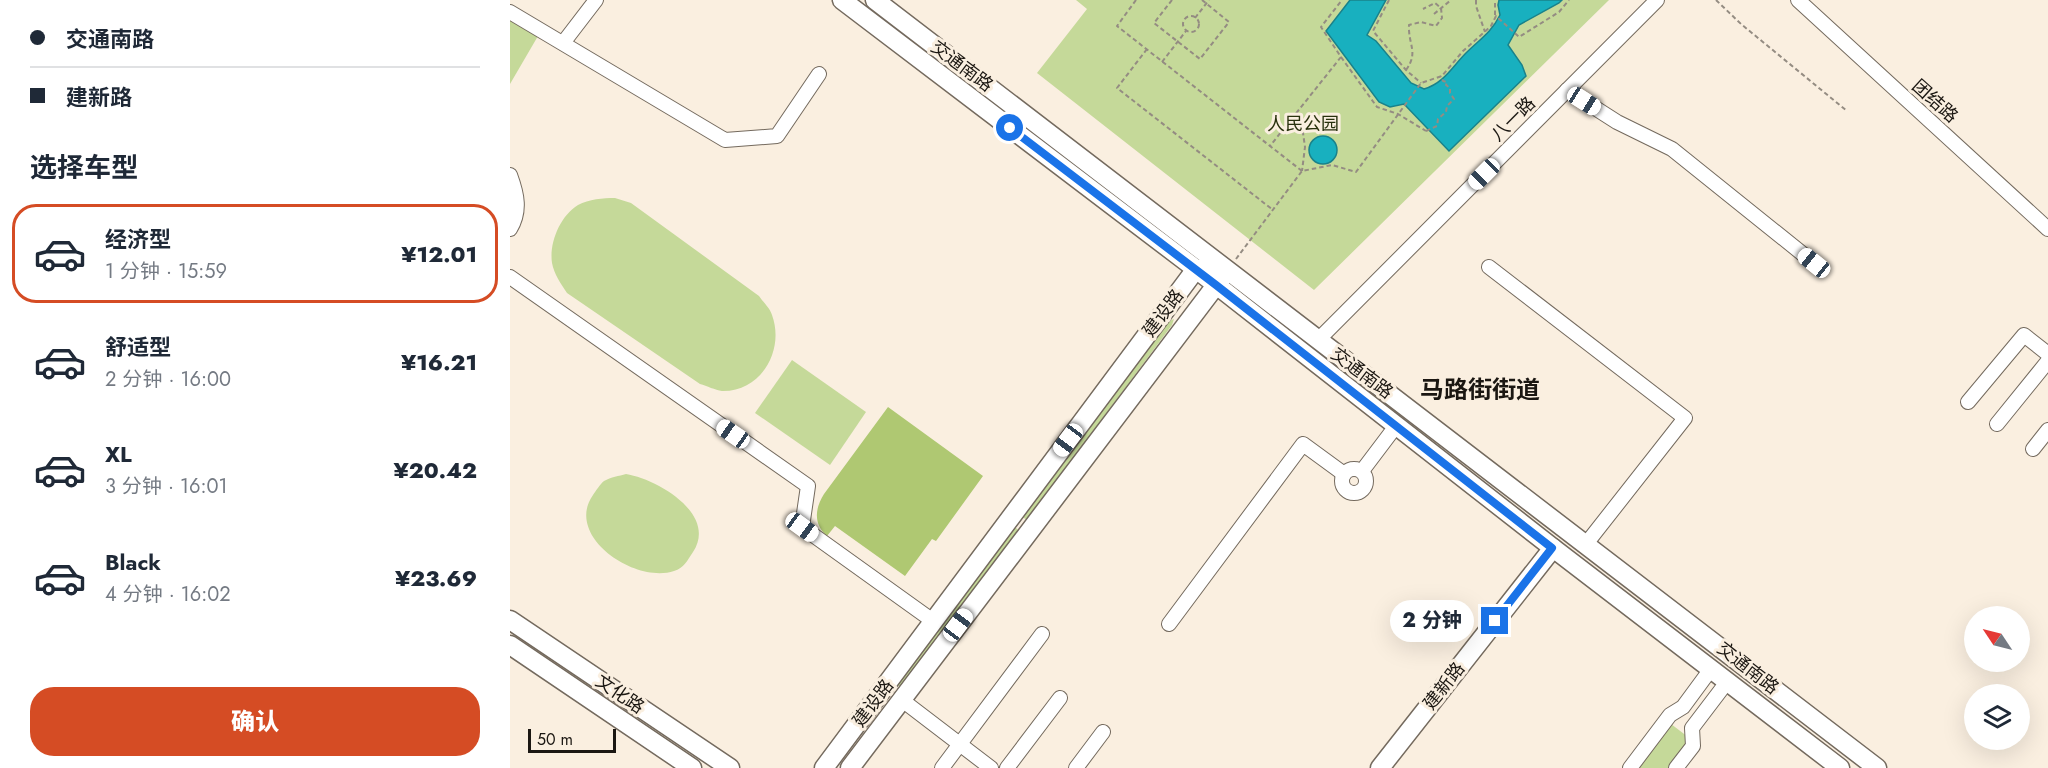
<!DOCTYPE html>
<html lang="zh">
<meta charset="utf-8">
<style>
body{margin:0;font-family:Jost,"Noto Sans SC",sans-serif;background:#f6f6f7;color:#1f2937;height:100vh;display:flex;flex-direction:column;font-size:22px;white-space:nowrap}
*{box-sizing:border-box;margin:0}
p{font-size:20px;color:#747a83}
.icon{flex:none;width:33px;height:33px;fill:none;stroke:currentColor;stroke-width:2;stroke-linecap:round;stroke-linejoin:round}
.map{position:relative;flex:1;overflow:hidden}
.drawer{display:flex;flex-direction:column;background:#fff;width:510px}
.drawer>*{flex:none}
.hud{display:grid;align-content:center;height:132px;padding:0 30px;background:#fff}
.needle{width:39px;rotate:305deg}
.tools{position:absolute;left:1454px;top:606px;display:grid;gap:12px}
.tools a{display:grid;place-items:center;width:66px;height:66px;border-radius:50%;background:#fff;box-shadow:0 6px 24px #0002;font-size:30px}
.scale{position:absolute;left:18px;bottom:15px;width:88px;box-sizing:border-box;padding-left:6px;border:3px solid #1b1712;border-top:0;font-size:16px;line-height:21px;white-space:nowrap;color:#1b1712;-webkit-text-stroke:4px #faefe0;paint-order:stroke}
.end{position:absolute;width:27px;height:27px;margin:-14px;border:8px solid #1a73e8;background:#fff;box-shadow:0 0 0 3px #fff}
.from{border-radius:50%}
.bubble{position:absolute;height:42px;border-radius:21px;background:#fff;box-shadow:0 6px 24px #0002;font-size:20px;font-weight:800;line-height:42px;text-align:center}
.car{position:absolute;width:18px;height:36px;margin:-18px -9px;border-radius:8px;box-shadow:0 0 4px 2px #0007;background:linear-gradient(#fff 24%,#345 0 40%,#fff 0 76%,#345 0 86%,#fff 0)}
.hud b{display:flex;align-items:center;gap:21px;height:57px;font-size:22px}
.hud b+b{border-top:2px solid #e0e1e3}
.hud i{width:15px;height:15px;background:#1f2937}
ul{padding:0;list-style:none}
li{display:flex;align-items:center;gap:18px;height:99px;margin:0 12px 9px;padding:0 18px;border:3px solid transparent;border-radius:24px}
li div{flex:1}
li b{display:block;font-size:22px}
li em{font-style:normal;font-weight:800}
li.active{border-color:#d54c24}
li>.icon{width:54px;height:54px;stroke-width:1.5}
h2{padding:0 30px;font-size:27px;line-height:72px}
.cta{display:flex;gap:12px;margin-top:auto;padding:12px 30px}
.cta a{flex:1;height:69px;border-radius:24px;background:#d54c24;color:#fff;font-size:24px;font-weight:800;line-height:69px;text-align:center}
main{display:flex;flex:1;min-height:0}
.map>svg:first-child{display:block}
</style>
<main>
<section class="drawer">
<div class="hud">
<b><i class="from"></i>交通南路</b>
<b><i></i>建新路</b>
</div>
<h2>选择车型</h2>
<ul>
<li class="active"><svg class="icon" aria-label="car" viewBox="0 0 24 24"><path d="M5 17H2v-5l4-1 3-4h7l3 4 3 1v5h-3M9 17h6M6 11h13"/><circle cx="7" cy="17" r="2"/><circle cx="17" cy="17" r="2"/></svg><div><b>经济型</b><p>1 分钟 · 15:59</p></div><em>¥12.01</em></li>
<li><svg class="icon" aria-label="car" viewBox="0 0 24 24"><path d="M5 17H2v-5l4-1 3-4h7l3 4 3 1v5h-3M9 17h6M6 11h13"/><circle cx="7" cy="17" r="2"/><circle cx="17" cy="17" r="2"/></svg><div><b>舒适型</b><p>2 分钟 · 16:00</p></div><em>¥16.21</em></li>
<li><svg class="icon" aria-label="car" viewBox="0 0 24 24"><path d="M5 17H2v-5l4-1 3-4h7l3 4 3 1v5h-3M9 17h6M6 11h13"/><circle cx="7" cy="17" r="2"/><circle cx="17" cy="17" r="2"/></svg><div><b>XL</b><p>3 分钟 · 16:01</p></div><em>¥20.42</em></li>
<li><svg class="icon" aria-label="car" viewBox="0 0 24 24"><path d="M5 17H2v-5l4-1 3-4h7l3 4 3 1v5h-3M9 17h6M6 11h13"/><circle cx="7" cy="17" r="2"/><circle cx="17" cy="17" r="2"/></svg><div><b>Black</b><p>4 分钟 · 16:02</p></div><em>¥23.69</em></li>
</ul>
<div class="cta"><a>确认</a></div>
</section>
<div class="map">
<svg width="1538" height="768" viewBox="0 0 1538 768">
<rect width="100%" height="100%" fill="#faefe0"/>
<g fill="#c5d999">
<path d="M566,0H1099L804,290L527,73L577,9Z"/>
<path d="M0,19L28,36L0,84Z"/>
<path d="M105,198L121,203L249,296C253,302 260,308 262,315C275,350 251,392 212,391C205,390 197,386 190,384L57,293C51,284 44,274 42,263C39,243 50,216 68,205C79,199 93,198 105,198Z"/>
<path d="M664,319L662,325L517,520L511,516L657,322Z"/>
<path d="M282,360L356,412L320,465L245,413Z"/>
<path d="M116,474C147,479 208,514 183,552C177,561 174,568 164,571C125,584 54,536 83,495C86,491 90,484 94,481C101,477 109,476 116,474Z"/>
<path d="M503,526L510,531L392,688L386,684Z"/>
<path d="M1161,724L1182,740L1160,768H1127Z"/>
</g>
<path fill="#afc872" d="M378,407L473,476L426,541L422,539L395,576L325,526L317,536C303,524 305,508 314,494Z"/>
<g fill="#18b0bf" stroke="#19828b" stroke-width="1.5">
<path d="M840,0H876L857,35L866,41L901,83L914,89C934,83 942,67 956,53C970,39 981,33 990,15L988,5L989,0H1052L1049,3L1009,25L998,45L1012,65L1016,76L939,151L894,104L880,107L869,102L816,31Z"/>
<circle cx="813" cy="150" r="14"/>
</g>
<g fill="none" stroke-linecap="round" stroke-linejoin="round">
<defs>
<g id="street">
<path d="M1288,0L1538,229"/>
<path d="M0,12L215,140L267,136L309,74"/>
<path d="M53,43L86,0"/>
<path d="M1057,90L1107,122L1162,149L1304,263"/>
<path d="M0,175C7,194 11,211 0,229"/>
<path d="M979,267L1175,418L1076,544"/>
<path d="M0,277L298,486L292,527L423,621"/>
<path d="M808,340L1147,0"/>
<path d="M1458,402L1514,335L1538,354"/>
<path d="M1487,424L1538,361"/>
<path d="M1523,449L1538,430"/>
<circle cx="844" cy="481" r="12"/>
<path d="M852,471L886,426"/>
<path d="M659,624L793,444L834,474"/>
<path d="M392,700L481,768"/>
<path d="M432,768L532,634"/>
<path d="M497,768L550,698"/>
<path d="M566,768L593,732"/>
<path d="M1120,768L1160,715L1173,707L1201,669"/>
<path d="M1166,768L1183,746L1182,728L1217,682"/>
</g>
<g id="secondary">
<path d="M332,0L686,269L1043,548L1330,768"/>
<path d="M365,0L1367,768"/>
<path d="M0,620L220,768"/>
<path d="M0,645L182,768"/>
<path d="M314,768L686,269H698"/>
<path d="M340,768L713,276"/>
<path d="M870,768L1043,548"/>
</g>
</defs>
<use href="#street" stroke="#746a5e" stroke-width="16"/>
<use href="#secondary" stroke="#746a5e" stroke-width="21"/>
<g stroke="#948c82" stroke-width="2" stroke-dasharray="4.5 3" stroke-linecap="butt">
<path d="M626,0L607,26L760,146"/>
<path d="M662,0L644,23L690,59L719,22L692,0"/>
<path d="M879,0L863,31L896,70L911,83"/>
<path d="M966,0V6L975,32"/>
<path d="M1206,0L1231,24L1337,111"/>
<path d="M924,14L941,0"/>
<path d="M985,15V0"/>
<circle cx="681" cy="24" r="8"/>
<path d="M685,18L699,0"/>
<path d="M637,49L607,88L763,210"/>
<path d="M831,57L867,107L888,114L916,131"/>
<path d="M652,62L676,31"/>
<path d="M896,70C909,52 898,45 899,25L911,22L926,26L932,18L931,8L925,3L913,9"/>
<path d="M779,123L793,133L795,147L792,171"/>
<path d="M792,171L760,146L831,57L811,27L832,0"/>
<path d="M726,259L792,171L822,165L846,172L911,83L932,76L953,51L981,26L986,16L1009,37L1049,12L1059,0"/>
</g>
<use href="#street" stroke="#fff" stroke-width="14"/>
<use href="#secondary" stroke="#fff" stroke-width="18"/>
<path stroke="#948c82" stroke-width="2" stroke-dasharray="4.5 3" stroke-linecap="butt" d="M916,131L927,126L928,119L936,112L937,106L944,99L940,93V88L936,85L937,82L933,81L931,76"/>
</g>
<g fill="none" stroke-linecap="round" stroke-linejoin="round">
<path stroke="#1a73e8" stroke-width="8" d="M500,128L706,285L1042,548L985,621"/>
</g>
<g text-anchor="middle" stroke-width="6" stroke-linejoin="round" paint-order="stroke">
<g font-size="18" fill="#1b1712" stroke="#faefe0">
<text transform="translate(452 66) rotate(37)" y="6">交通南路</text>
<text transform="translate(1425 101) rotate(42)" y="6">团结路</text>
<text transform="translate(1003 119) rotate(-45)" y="6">八一路</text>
<text transform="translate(653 313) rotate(-53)" y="6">建设路</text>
<text transform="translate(852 373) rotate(37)" y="6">交通南路</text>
<text transform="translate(1238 668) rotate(38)" y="6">交通南路</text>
<text transform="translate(934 686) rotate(-52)" y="6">建新路</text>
<text transform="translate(110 694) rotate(34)" y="6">文化路</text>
<text transform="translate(363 703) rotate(-53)" y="6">建设路</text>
</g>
<g font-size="18" fill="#28310d" stroke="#faefe0">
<text x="793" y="130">人民公园</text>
</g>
<g font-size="24" font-weight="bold" fill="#1b1712" stroke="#faefe0">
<text x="970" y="398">马路街街道</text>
</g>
</g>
</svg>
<div class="tools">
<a><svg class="needle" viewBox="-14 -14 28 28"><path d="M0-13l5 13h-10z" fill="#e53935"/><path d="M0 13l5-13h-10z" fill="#747a83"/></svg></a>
<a><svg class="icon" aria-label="layers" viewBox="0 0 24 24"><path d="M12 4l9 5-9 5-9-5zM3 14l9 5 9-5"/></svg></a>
</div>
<div class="scale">50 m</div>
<i class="end from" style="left:500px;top:128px"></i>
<i class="end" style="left:985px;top:621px"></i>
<div class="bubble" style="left:880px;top:600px;width:84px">2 分钟</div>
<i class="car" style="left:1074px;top:101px;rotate:122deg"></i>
<i class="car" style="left:974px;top:174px;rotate:225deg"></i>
<i class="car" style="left:1304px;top:263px;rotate:309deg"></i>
<i class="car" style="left:223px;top:434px;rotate:305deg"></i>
<i class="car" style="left:558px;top:440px;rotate:217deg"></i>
<i class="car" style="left:292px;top:527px;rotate:126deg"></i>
<i class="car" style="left:448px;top:625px;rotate:37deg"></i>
</div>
</main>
